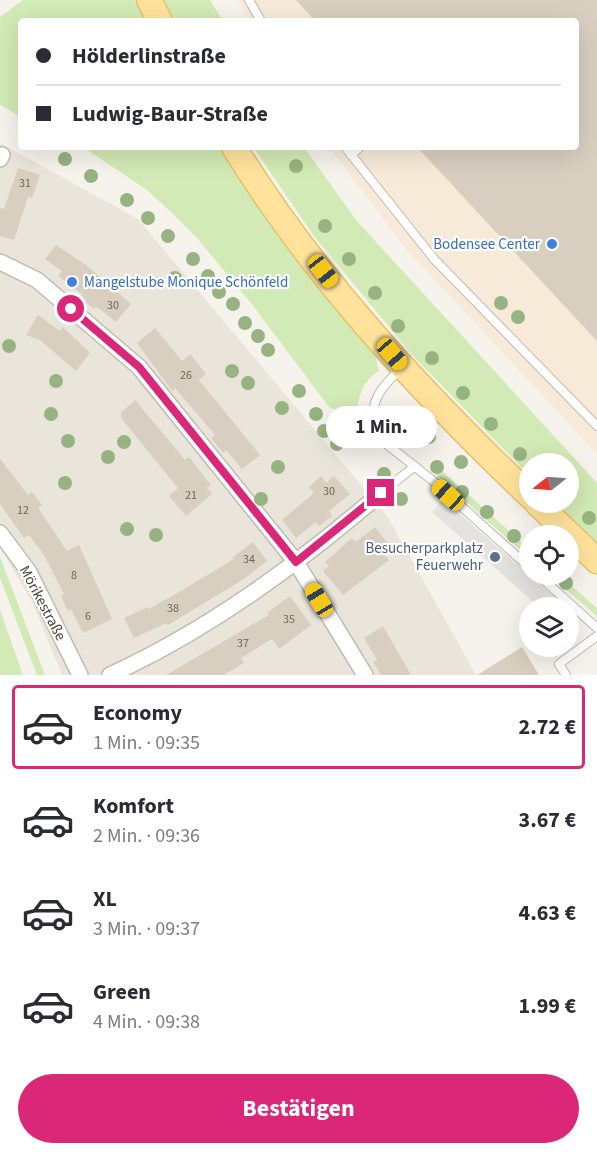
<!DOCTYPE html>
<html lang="de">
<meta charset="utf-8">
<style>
body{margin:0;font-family:"Source Sans 3",sans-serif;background:#f7f7f7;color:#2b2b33;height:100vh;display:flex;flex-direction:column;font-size:22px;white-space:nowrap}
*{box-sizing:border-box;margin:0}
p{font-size:20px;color:#7c7c81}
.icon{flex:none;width:33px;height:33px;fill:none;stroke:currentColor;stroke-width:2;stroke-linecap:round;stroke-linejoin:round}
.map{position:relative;height:675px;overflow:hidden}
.details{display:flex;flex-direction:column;background:#fff;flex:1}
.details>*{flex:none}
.guide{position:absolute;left:18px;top:18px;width:561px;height:132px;border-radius:6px;box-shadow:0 6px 24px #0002;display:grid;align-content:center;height:132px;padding:0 18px;background:#fff}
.needle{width:39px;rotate:253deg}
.buttons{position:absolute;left:519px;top:453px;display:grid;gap:12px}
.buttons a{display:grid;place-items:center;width:60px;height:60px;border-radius:50%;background:#fff;box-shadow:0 6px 24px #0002;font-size:30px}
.end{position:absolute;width:27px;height:27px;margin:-14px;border:8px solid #db2777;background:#fff;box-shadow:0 0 0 3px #fff}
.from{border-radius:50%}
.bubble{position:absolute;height:42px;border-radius:21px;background:#fff;box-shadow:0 6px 24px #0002;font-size:20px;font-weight:700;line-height:42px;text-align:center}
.car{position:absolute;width:18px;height:36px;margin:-18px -9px;border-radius:8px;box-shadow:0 0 4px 2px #0007;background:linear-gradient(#f5c518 24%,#345 0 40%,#f5c518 0 76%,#345 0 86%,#f5c518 0)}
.guide b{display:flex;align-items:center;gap:21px;height:57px;font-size:22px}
.guide b+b{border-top:2px solid #e1e1e2}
.guide i{width:15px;height:15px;background:#2b2b33}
ul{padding:10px 0 0;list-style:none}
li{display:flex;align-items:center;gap:18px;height:84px;margin:0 12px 9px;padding:0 6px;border:3px solid transparent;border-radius:6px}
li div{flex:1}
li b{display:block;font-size:22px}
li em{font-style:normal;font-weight:700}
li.current{border-color:#db2777}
li>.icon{width:54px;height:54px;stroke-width:1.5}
.cta{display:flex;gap:12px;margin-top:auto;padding:12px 18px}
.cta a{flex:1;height:69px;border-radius:36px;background:#db2777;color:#fff;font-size:24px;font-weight:700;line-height:69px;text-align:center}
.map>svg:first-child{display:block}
</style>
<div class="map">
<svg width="597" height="675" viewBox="0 0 597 675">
<rect width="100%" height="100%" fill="#f6f3ec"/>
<path fill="#eae5da" d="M0,143L138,219L387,516L476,675H62L33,604L0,547Z"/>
<path fill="#f7ead8" d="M238,0H597V454L406,249L329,147H576V21H250Z"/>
<g fill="#d2eab5">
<path d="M23,0H134L145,21H21V117L0,105V17Z"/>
<path d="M164,0H210L223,21H176Z"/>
<path d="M83,147H219L261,211L323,292L375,354L379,371C360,383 358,399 356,420L329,407L251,303L197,238L172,213L147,190Z"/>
<path d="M253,147H304L356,220L597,483V544L557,503L568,502V464H530L529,475L414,357L314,236Z"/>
<path d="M441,470L529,549V558L436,475Z"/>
<path d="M0,557L45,675H37L0,578Z"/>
<path d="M549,575H559L597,608V616Z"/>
<path d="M0,610L23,675H0Z"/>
</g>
<path fill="#e5e3e0" d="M443,499L559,601V602L553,607H539L432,512Z"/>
<g fill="#d8cfc1">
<path d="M296,0H597V341L417,147H576V21H315Z"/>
<path d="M18,168L40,175L32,198L28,197L14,240L0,236V208L4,209Z"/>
<path d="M56,245L86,265L131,304L116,322L96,306L94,309L80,298L82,294L58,276L62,271L45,259Z"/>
<path d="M38,315L60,331L63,327L90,353L76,371L40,340L26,335Z"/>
<path d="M155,328L182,361L190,354L206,374L199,380L260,455L242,469L226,450L223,453L211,438L215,435L175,388L172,391L137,343Z"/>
<path d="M135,400L185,460L189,457L211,485L207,488L212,494L186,516L169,496L178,488L121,418V413Z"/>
<path d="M0,459L28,495L32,492L42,505L38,508L67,551L79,545L112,619L83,633L71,609L68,611L64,603L61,596L64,594L44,555L29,535L24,538L0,504Z"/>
<path d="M321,476L326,483L334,476L350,494L329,511L332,516L319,526L316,522L296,538L282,520L314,493L309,487Z"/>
<path d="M375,527L389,545L381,551L389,560L343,595L323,571L329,566L325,562L352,538L356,542Z"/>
<path d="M253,542L267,561L244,579L168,625L166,623L134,638L124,618L148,607L149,609L186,588L234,559L232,558Z"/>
<path d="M290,596L311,625L279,649L272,639L241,658L244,663L223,675H166L269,615L267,613Z"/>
<path d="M383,626L411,675H381L373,662L377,660L364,638Z"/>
<path d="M522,647L539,675H477Z"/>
</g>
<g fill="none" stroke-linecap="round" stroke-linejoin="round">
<defs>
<g id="lane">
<path d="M249,0L261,21"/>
<path d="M345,147L434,259L597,426"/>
<path d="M351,155L360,147"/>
<path d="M401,369C377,390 373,400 370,431L432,480L530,568"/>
<path d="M381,493L415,466"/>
<path d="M537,574L597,628"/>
<path d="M566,675L559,664L597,636"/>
</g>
<g id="street">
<path d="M0,159L2,155"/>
<path d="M0,262L37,280L139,367L296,562L365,675"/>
<path d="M0,533L29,572L80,675"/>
<path d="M110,675C210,629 298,564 381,493"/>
</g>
<g id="primary">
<path d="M149,0L160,21"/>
<path d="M234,147C314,277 420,391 530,496"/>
<path d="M536,502L597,561"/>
</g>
</defs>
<use href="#lane" stroke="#c2bbae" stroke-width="10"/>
<use href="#street" stroke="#c2bbae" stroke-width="18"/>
<use href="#primary" stroke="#e6c16a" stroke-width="27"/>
<use href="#lane" stroke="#fff" stroke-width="8"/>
<use href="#street" stroke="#fff" stroke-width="15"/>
<use href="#primary" stroke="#ffe39c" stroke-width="24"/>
</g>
<g fill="#97b381">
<circle cx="65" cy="159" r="7"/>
<circle cx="296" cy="166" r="7"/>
<circle cx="91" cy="176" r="7"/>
<circle cx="127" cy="200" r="7"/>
<circle cx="148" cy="218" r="7"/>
<circle cx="325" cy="226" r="7"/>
<circle cx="168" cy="236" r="7"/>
<circle cx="193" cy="259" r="7"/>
<circle cx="349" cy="259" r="7"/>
<circle cx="208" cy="276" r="7"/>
<circle cx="175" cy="278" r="7"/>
<circle cx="219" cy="292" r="7"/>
<circle cx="375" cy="293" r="7"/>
<circle cx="501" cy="303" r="7"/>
<circle cx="233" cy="304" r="7"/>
<circle cx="518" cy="317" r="7"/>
<circle cx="245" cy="323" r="7"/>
<circle cx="398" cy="326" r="7"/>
<circle cx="258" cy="336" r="7"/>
<circle cx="9" cy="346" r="7"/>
<circle cx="268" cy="350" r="7"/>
<circle cx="432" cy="358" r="7"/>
<circle cx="232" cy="371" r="7"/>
<circle cx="56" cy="381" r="7"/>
<circle cx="248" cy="383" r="7"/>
<circle cx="299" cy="391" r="7"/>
<circle cx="463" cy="393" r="7"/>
<circle cx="282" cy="408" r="7"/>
<circle cx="51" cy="414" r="7"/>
<circle cx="316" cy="414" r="7"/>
<circle cx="347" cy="418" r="7"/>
<circle cx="399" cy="423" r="7"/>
<circle cx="491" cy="424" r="7"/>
<circle cx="324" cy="431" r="7"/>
<circle cx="355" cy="436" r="7"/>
<circle cx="429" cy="437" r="7"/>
<circle cx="68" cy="441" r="7"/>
<circle cx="124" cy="442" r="7"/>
<circle cx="337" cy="444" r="7"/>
<circle cx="520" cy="454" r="7"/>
<circle cx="108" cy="457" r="7"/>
<circle cx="461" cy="462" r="7"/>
<circle cx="278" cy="467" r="7"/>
<circle cx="437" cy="467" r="7"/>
<circle cx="384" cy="474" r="7"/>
<circle cx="65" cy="483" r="7"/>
<circle cx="462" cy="492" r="7"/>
<circle cx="261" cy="499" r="7"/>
<circle cx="401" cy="499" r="7"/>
<circle cx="487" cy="512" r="7"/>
<circle cx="589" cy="518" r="7"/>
<circle cx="127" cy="529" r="7"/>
<circle cx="156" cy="535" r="7"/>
<circle cx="514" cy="536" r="7"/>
<circle cx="566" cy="583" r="7"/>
</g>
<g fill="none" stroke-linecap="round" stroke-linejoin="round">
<path stroke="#db2777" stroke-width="8" d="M71,309L139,367L296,562L381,493"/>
</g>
<g fill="#3f7fe0" stroke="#fff" stroke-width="2">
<circle cx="552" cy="244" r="6"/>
<circle cx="72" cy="282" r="6"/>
</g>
<circle fill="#5c6f8a" stroke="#fff" stroke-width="2" cx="495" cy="557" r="6"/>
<g text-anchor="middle" stroke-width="4.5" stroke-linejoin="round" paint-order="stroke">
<g font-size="12" fill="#6e675b">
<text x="25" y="187">31</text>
<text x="113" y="309">30</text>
<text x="186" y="379">26</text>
<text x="329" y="495">30</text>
<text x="191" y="499">21</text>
<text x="23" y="514">12</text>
<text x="249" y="563">34</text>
<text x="74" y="579">8</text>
<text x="173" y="612">38</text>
<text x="88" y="620">6</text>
<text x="289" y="623">35</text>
<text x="243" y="647">37</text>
</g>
<g font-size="15" fill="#366cbe" stroke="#fff" text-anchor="end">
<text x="540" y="249">Bodensee Center</text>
<text x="84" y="287" text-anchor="start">Mangelstube Monique Schönfeld</text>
</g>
<g font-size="15" fill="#4e5e75" stroke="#fff" text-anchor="end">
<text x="483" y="553">Besucherparkplatz<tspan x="483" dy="17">Feuerwehr</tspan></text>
</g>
<g font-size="15" fill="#4b4439" stroke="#fff">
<text transform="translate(43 603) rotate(62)" y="5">Mörikestraße</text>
</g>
</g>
</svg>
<div class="buttons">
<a><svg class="needle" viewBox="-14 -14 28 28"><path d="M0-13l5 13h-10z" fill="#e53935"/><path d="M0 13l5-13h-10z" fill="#7c7c81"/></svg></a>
<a><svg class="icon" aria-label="locate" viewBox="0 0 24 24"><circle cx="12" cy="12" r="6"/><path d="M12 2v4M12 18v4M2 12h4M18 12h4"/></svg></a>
<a><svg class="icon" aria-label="layers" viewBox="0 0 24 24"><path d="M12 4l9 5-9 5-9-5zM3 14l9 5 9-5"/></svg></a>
</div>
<i class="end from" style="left:71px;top:309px"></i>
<i class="end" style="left:381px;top:493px"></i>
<div class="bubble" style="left:326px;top:406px;width:111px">1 Min.</div>
<i class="car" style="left:323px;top:271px;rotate:142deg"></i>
<i class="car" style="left:392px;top:354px;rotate:139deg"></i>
<i class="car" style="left:448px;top:495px;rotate:312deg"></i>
<i class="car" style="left:319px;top:600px;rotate:329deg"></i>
<div class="guide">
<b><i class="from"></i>Hölderlinstraße</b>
<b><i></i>Ludwig-Baur-Straße</b>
</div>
</div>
<section class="details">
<ul>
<li class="current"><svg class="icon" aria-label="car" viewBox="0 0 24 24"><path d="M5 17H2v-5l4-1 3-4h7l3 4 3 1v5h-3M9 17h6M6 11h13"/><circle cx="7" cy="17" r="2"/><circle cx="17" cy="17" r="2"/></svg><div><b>Economy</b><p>1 Min. · 09:35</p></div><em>2.72 €</em></li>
<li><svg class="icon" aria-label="car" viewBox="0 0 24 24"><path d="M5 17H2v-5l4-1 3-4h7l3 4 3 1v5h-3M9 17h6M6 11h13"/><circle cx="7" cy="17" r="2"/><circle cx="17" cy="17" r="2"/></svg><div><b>Komfort</b><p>2 Min. · 09:36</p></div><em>3.67 €</em></li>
<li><svg class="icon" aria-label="car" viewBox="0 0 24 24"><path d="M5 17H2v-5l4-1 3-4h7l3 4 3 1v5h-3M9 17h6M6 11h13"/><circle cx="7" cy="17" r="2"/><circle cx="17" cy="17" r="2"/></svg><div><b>XL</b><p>3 Min. · 09:37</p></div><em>4.63 €</em></li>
<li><svg class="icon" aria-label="car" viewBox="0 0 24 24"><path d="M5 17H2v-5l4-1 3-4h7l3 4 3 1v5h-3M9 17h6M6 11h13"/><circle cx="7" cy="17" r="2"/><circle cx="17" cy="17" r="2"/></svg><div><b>Green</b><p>4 Min. · 09:38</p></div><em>1.99 €</em></li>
</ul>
<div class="cta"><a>Bestätigen</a></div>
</section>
